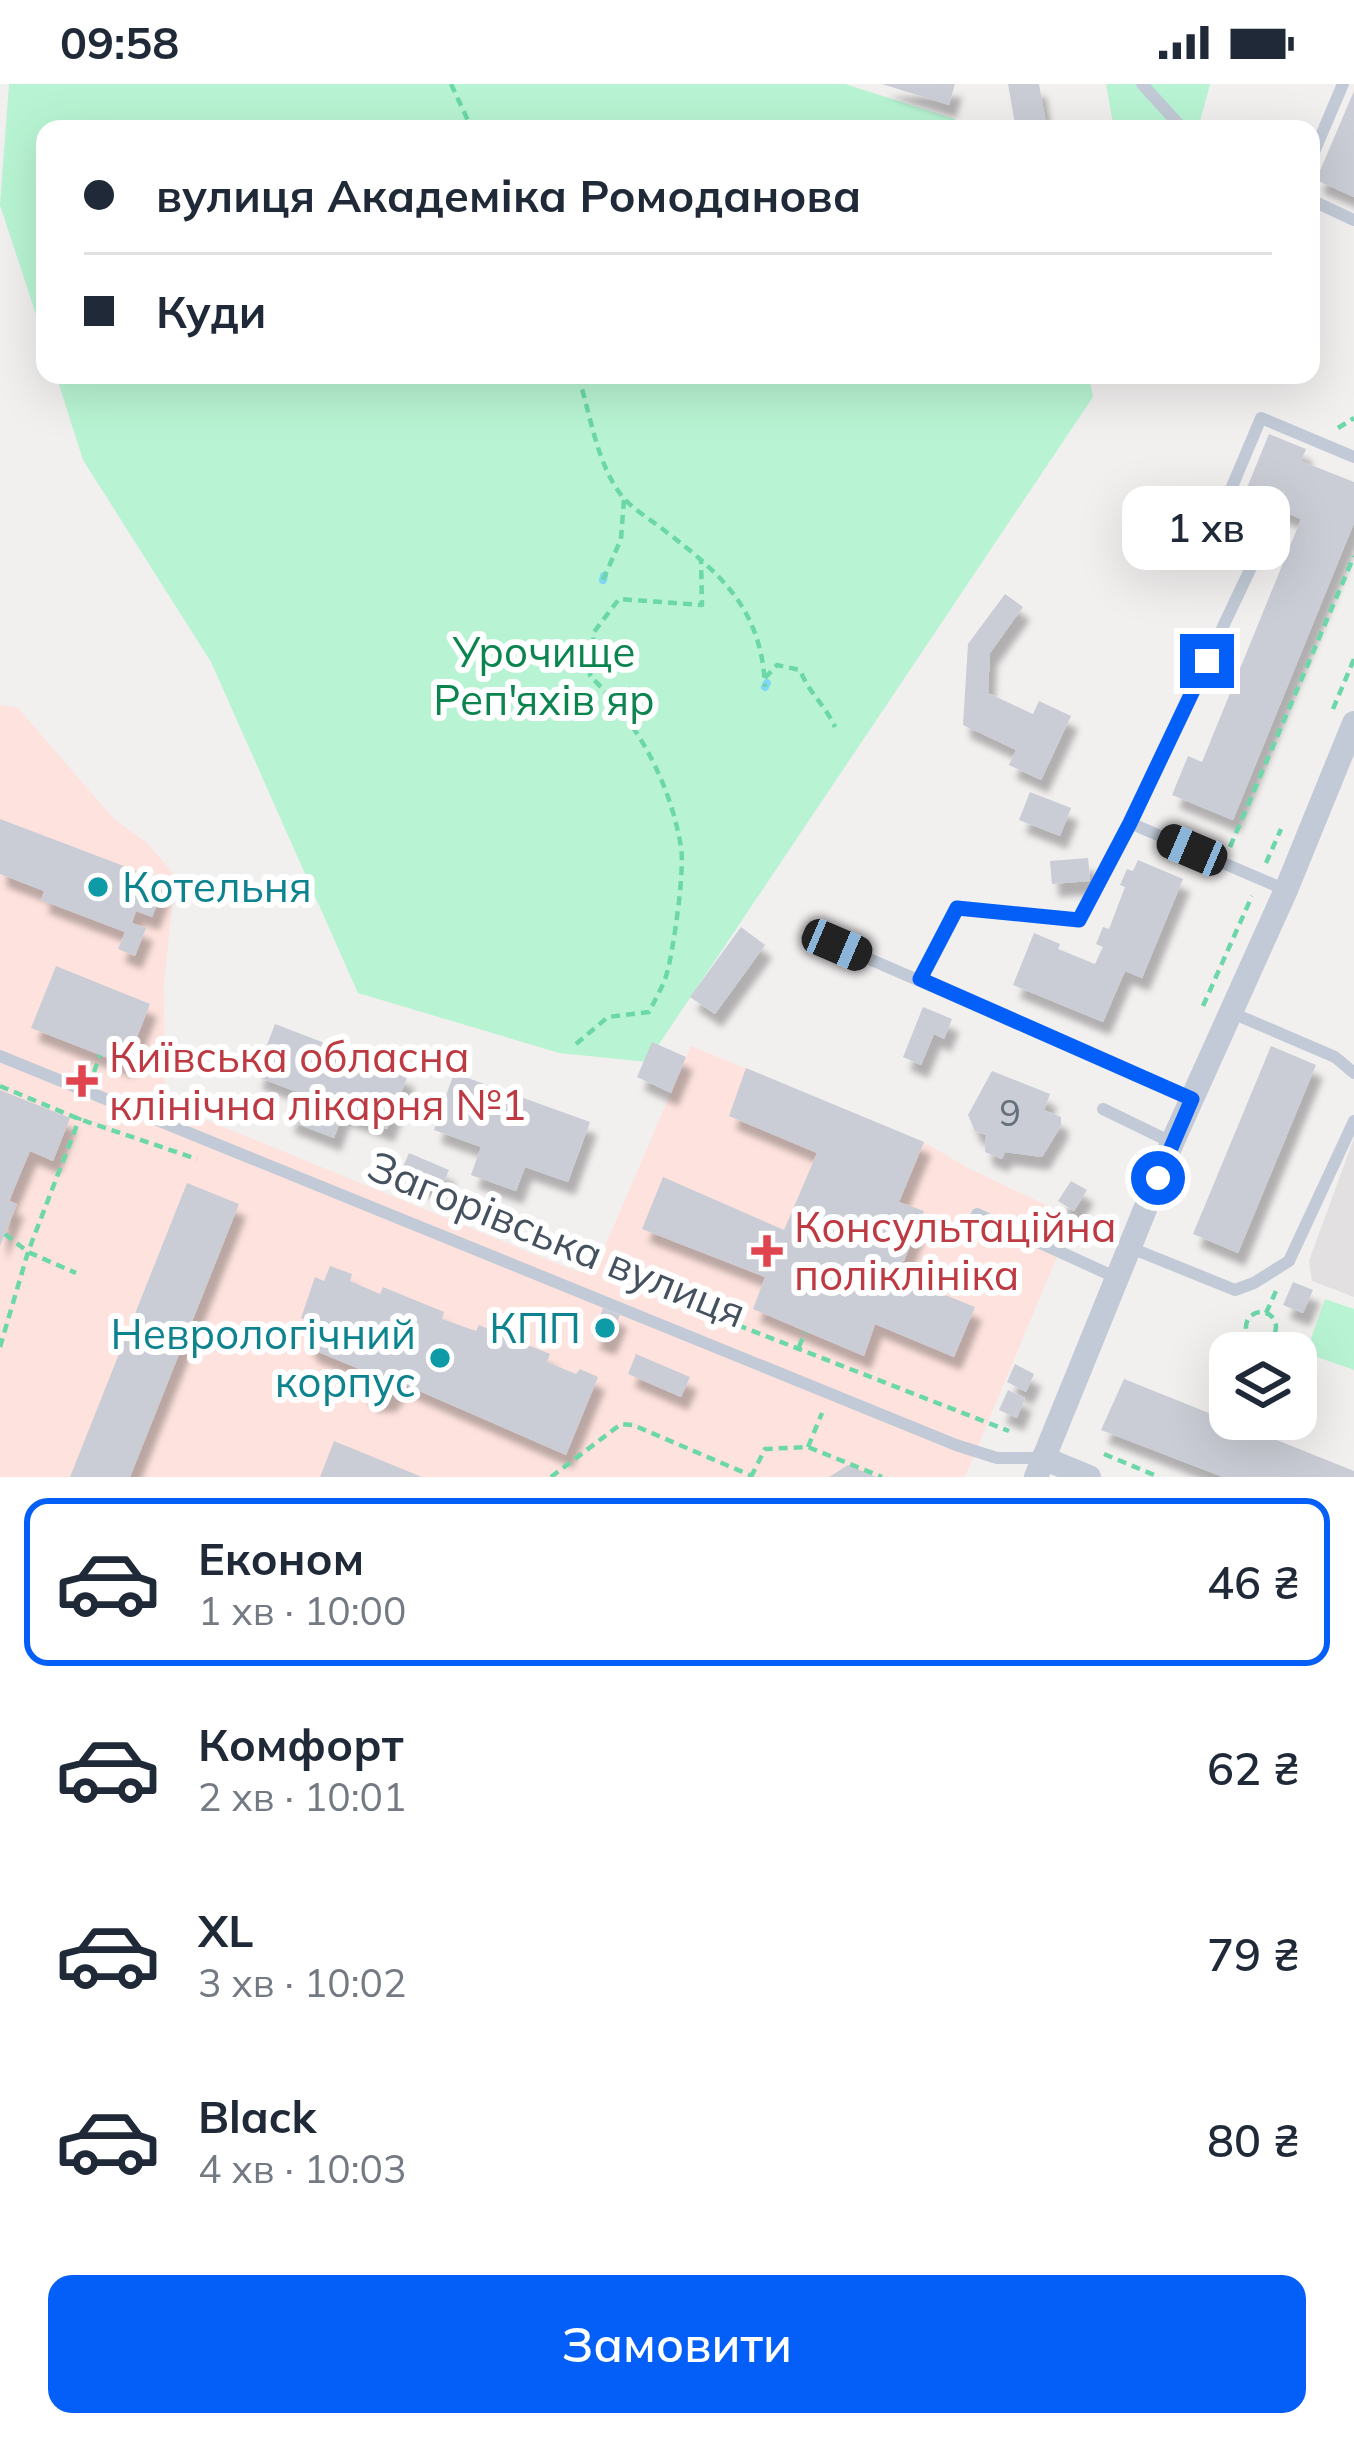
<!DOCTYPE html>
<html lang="uk">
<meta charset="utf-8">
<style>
body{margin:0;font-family:Mulish,sans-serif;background:#f2f2f3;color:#1f2937;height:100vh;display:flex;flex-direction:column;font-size:45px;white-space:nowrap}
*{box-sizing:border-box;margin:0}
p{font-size:39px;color:#747a83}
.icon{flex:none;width:66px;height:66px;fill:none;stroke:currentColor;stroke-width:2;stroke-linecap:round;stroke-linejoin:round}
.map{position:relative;height:1393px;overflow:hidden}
.panel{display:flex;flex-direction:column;background:#fff;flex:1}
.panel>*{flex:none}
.guide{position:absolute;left:36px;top:36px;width:1284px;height:264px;border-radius:24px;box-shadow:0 12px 48px #0002;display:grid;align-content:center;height:264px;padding:0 48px;background:#fff}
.buttons{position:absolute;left:1209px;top:1248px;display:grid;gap:24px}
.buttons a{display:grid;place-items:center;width:108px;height:108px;border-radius:24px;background:#fff;box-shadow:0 12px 48px #0002;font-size:60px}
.end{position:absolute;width:54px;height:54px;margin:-27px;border:15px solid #035ff7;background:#fff;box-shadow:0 0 0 6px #fff}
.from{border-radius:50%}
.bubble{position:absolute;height:84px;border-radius:24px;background:#fff;box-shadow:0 12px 48px #0002;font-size:39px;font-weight:600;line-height:84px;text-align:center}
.car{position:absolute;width:36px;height:72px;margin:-36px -18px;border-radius:15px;box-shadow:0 0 9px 3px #0007;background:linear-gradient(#222 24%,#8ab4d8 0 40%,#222 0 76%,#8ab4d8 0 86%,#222 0)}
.guide b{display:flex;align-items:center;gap:42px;height:114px;font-size:45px}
.guide b+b{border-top:3px solid #e0e1e3}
.guide i{width:30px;height:30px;background:#1f2937}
ul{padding:21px 0 0;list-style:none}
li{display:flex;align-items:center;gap:36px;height:168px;margin:0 24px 18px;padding:0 24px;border:6px solid transparent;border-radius:24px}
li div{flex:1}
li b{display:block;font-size:45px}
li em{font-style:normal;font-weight:600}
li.selected{border-color:#035ff7}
li>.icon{width:108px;height:108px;stroke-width:1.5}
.action{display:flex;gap:24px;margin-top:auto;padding:24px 48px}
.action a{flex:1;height:138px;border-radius:24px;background:#035ff7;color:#fff;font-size:48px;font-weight:600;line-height:138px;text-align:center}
.status{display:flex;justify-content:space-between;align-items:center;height:84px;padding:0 60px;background:#fff;direction:ltr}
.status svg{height:33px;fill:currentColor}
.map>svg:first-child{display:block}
</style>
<div class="status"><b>09:58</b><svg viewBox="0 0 49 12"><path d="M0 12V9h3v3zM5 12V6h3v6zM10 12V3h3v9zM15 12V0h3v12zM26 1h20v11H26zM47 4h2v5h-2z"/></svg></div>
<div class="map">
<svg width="1354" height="1393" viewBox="0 0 1354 1393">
<defs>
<filter id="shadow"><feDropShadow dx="7" dy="13" stdDeviation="3" flood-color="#0004"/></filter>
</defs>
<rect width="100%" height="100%" fill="#f2efef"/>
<path fill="#e3e0e1" d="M1354,1054V1213L1312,1197L1309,1177Z"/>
<path fill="#fee2dd" d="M0,621L18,624L113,734L146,758L175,791L164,901L165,1019L575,1187L597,1181L691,962L924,1058L968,1084L1073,1134L965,1393H0Z"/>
<g fill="#b8f4d3">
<path d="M9,0H845L955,35L957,45H45V258L0,121Z"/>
<path d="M1106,0H1210L1198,45H1114Z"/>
<path d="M56,291H1089L1093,313L647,978L559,969L358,909L211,578L83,376Z"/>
<path d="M1325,1215L1354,1225V1286L1306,1269Z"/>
</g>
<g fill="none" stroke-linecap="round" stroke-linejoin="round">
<g stroke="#80d7f6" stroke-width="8">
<path d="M603,496L604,492"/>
<path d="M765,603L767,599"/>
</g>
</g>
<g fill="#cacdd5" filter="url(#shadow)">
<path d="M882,0H955L949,21Z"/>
<path d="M1008,0H1039L1047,45H1016Z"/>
<path d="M1354,7V113L1316,96Z"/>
<path d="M1269,350L1306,365L1301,377L1354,398V439L1233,736L1172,711L1188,672L1202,678L1301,435L1244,411Z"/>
<path d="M1005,510L1023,523L990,569L988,609L1033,630L1039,617L1071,632L1041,696L1009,681L1016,666L963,641L968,560Z"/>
<path d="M1030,708L1071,724L1060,752L1019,736Z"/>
<path d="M0,735L166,798L152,833L136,827L132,839L146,844L135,872L118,865L125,848L41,816L44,807L0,790Z"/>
<path d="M1088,774L1090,797L1052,800L1050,777Z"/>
<path d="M1138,776L1183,795L1142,894L1125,887L1103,938L1013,901L1034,849L1060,860L1058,865L1095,880L1103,863L1096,860L1103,843L1109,845L1125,803L1120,801L1127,785L1133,787Z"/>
<path d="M741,843L765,861L715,930L690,913Z"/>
<path d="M56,882L150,920L126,981L31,944Z"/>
<path d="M923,923L952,935L944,955L934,950L921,981L903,973Z"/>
<path d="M275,940L408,991L387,1045L343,1029L334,1054L287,1036L297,1008L255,992Z"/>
<path d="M652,958L686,973L671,1009L637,993Z"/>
<path d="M1271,962L1316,981L1238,1169L1193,1150Z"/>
<path d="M746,984L924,1058L899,1118L924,1127L898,1192L975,1223L954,1273L875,1240L864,1272L753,1225L765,1193L642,1145L663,1093L784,1146L817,1069L729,1032Z"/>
<path d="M992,987L1050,1010L1044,1026L1061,1033V1042L1042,1073L1005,1068L1002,1075L985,1068L986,1051L975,1047L968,1031Z"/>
<path d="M454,989L590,1038L568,1098L525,1083L516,1107L471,1091L481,1063L434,1046Z"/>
<path d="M0,1006L70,1034L53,1077L30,1067L9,1117L17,1120L0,1162Z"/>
<path d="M409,1069L449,1086L440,1107L400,1090Z"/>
<path d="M1071,1097L1087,1106L1074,1127L1058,1117Z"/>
<path d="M187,1099L239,1120L130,1393H70Z"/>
<path d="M330,1182L352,1190L350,1197L380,1210L383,1203L444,1228L442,1235L476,1247L479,1241L550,1270L547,1278L576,1290L580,1285L598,1293L566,1371L401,1299L389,1315H372L365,1310L361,1303L364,1287L311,1265L306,1255L312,1238L301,1234L315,1193L324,1197Z"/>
<path d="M1293,1198L1313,1206L1303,1229L1283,1221Z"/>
<path d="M603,1224L620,1231L609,1258L592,1252Z"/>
<path d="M636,1270L690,1293L681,1313L628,1290Z"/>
<path d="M1015,1280L1034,1290L1026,1308L1007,1298Z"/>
<path d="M1124,1295L1354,1387V1393H1223L1101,1346Z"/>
<path d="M1008,1306L1025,1314L1017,1334L999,1326Z"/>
<path d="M334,1357L422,1393H320Z"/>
<path d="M848,1381L876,1393H829Z"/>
</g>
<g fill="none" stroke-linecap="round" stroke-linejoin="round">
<g stroke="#6cd7a9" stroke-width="4.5" stroke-dasharray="9 6" stroke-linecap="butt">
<path d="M451,0L472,45"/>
<path d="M578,291C590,329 597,381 622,412C633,426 652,436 665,447C723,491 762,527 765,603"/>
<path d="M1338,344L1354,334"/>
<path d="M603,496L621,455L624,415"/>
<path d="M765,594L777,581L800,586C809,609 825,621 835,643"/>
<path d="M1333,625L1354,575"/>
<path d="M1230,763L1354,472"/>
<path d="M1266,779L1281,745"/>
<path d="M1203,922L1252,812"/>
<path d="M576,960L608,933L649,928C656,914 665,899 668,885C674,861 685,785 681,763C670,698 637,637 590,592L594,548L619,515L702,521L701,476"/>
<path d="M94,988L100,971"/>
<path d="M0,1002L79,1035L197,1075"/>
<path d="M5,1150L28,1168L76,1189"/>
<path d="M612,1192L1009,1347"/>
<circle cx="1261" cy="1243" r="15"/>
<path d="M1266,1229L1276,1207"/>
<path d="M0,1263L28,1168L80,1033"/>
<path d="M799,1263L805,1248"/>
<path d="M1249,1269L1255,1257"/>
<path d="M1230,1311V1310"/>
<path d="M808,1363L822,1329"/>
<path d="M1104,1370L1159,1393"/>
<path d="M551,1393L621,1340L633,1341L752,1392"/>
<path d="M751,1393L765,1365L808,1363L882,1393"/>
</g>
<g stroke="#c1cad6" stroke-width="12">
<path d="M1142,0L1183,45"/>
<path d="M1311,75L1343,0"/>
<path d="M1311,116L1354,136"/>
<path d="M1130,739L1286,806"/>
<path d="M837,861L1192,1015"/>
<path d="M920,895L957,824L1079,836L1130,739L1264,456L1218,436L1261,334L1354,373"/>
<path d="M1230,928L1335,973L1354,989"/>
<path d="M0,972L956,1361L997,1374H1043"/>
<path d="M1103,1025L1171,1058"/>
<path d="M977,1130L1117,1194"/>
<path d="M1131,1164L1235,1206L1254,1199L1289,1177L1354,1037"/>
</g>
<g stroke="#c1cad6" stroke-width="24">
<path d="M1043,1374L1089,1393"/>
<path d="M1036,1393L1172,1059L1286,806L1354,639"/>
</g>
</g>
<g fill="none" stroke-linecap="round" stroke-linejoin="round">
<path stroke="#035ff7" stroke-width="15" d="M1158,1094L1192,1015L920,895L957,824L1079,836L1130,739L1207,577"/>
</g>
<g fill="#0f9aa8" stroke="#fff" stroke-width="4.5">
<circle cx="98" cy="803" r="12"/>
<circle cx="605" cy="1244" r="12"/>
<circle cx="440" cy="1274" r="12"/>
</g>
<g fill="#e0444e" stroke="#fff" stroke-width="4.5">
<path d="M76 979h12v12h12v12h-12v12h-12v-12h-12v-12h12z"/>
<path d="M761 1149h12v12h12v12h-12v12h-12v-12h-12v-12h12z"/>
</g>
<g text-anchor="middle" stroke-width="12" stroke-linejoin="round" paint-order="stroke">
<g font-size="36" fill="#66707c">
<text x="1010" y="1042">9</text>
</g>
<g font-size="42" fill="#0c8450" stroke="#fff">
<text x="544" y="583">Урочище<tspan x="544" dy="48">Реп'яхів яр</tspan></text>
</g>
<g font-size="42" fill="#0d838f" stroke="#fff" text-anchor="end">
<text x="122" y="818" text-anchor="start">Котельня</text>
<text x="581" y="1259">КПП</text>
<text x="416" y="1265">Неврологічний<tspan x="416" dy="48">корпус</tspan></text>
</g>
<g font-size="42" fill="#be3a42" stroke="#fff" text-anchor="start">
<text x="109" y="988">Київська обласна<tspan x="109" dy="48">клінічна лікарня №1</tspan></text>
<text x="794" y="1158">Консультаційна<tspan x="794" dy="48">поліклініка</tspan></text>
</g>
<g font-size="42" fill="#45515f" stroke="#fff">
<text transform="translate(557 1155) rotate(22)" y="15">Загорівська вулиця</text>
</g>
</g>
</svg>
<div class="buttons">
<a><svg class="icon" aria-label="layers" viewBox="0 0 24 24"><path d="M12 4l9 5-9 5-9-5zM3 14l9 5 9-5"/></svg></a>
</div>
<i class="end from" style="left:1158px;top:1094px"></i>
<i class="end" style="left:1207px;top:577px"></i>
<div class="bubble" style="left:1122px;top:402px;width:168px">1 хв</div>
<i class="car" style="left:1192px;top:766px;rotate:293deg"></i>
<i class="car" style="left:837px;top:861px;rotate:113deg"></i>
<div class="guide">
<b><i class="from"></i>вулиця Академіка Ромоданова</b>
<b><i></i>Куди</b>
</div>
</div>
<section class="panel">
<ul>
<li class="selected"><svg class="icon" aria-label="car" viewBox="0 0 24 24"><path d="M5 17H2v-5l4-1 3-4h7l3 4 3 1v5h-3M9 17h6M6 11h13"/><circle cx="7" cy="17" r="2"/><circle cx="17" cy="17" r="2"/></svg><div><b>Економ</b><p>1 хв · 10:00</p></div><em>46 ₴</em></li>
<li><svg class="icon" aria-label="car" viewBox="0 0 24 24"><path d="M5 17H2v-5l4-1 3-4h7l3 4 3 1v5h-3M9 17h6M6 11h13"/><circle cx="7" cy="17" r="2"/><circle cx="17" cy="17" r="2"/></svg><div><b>Комфорт</b><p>2 хв · 10:01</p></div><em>62 ₴</em></li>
<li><svg class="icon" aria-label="car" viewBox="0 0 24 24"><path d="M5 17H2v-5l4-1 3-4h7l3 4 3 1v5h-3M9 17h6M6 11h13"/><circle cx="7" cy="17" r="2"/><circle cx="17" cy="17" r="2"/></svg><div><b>XL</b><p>3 хв · 10:02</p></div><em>79 ₴</em></li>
<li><svg class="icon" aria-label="car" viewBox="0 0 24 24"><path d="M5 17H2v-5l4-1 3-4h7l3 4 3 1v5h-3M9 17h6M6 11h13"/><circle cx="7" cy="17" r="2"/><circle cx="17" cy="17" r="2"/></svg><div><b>Black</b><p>4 хв · 10:03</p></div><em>80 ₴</em></li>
</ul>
<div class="action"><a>Замовити</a></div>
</section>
